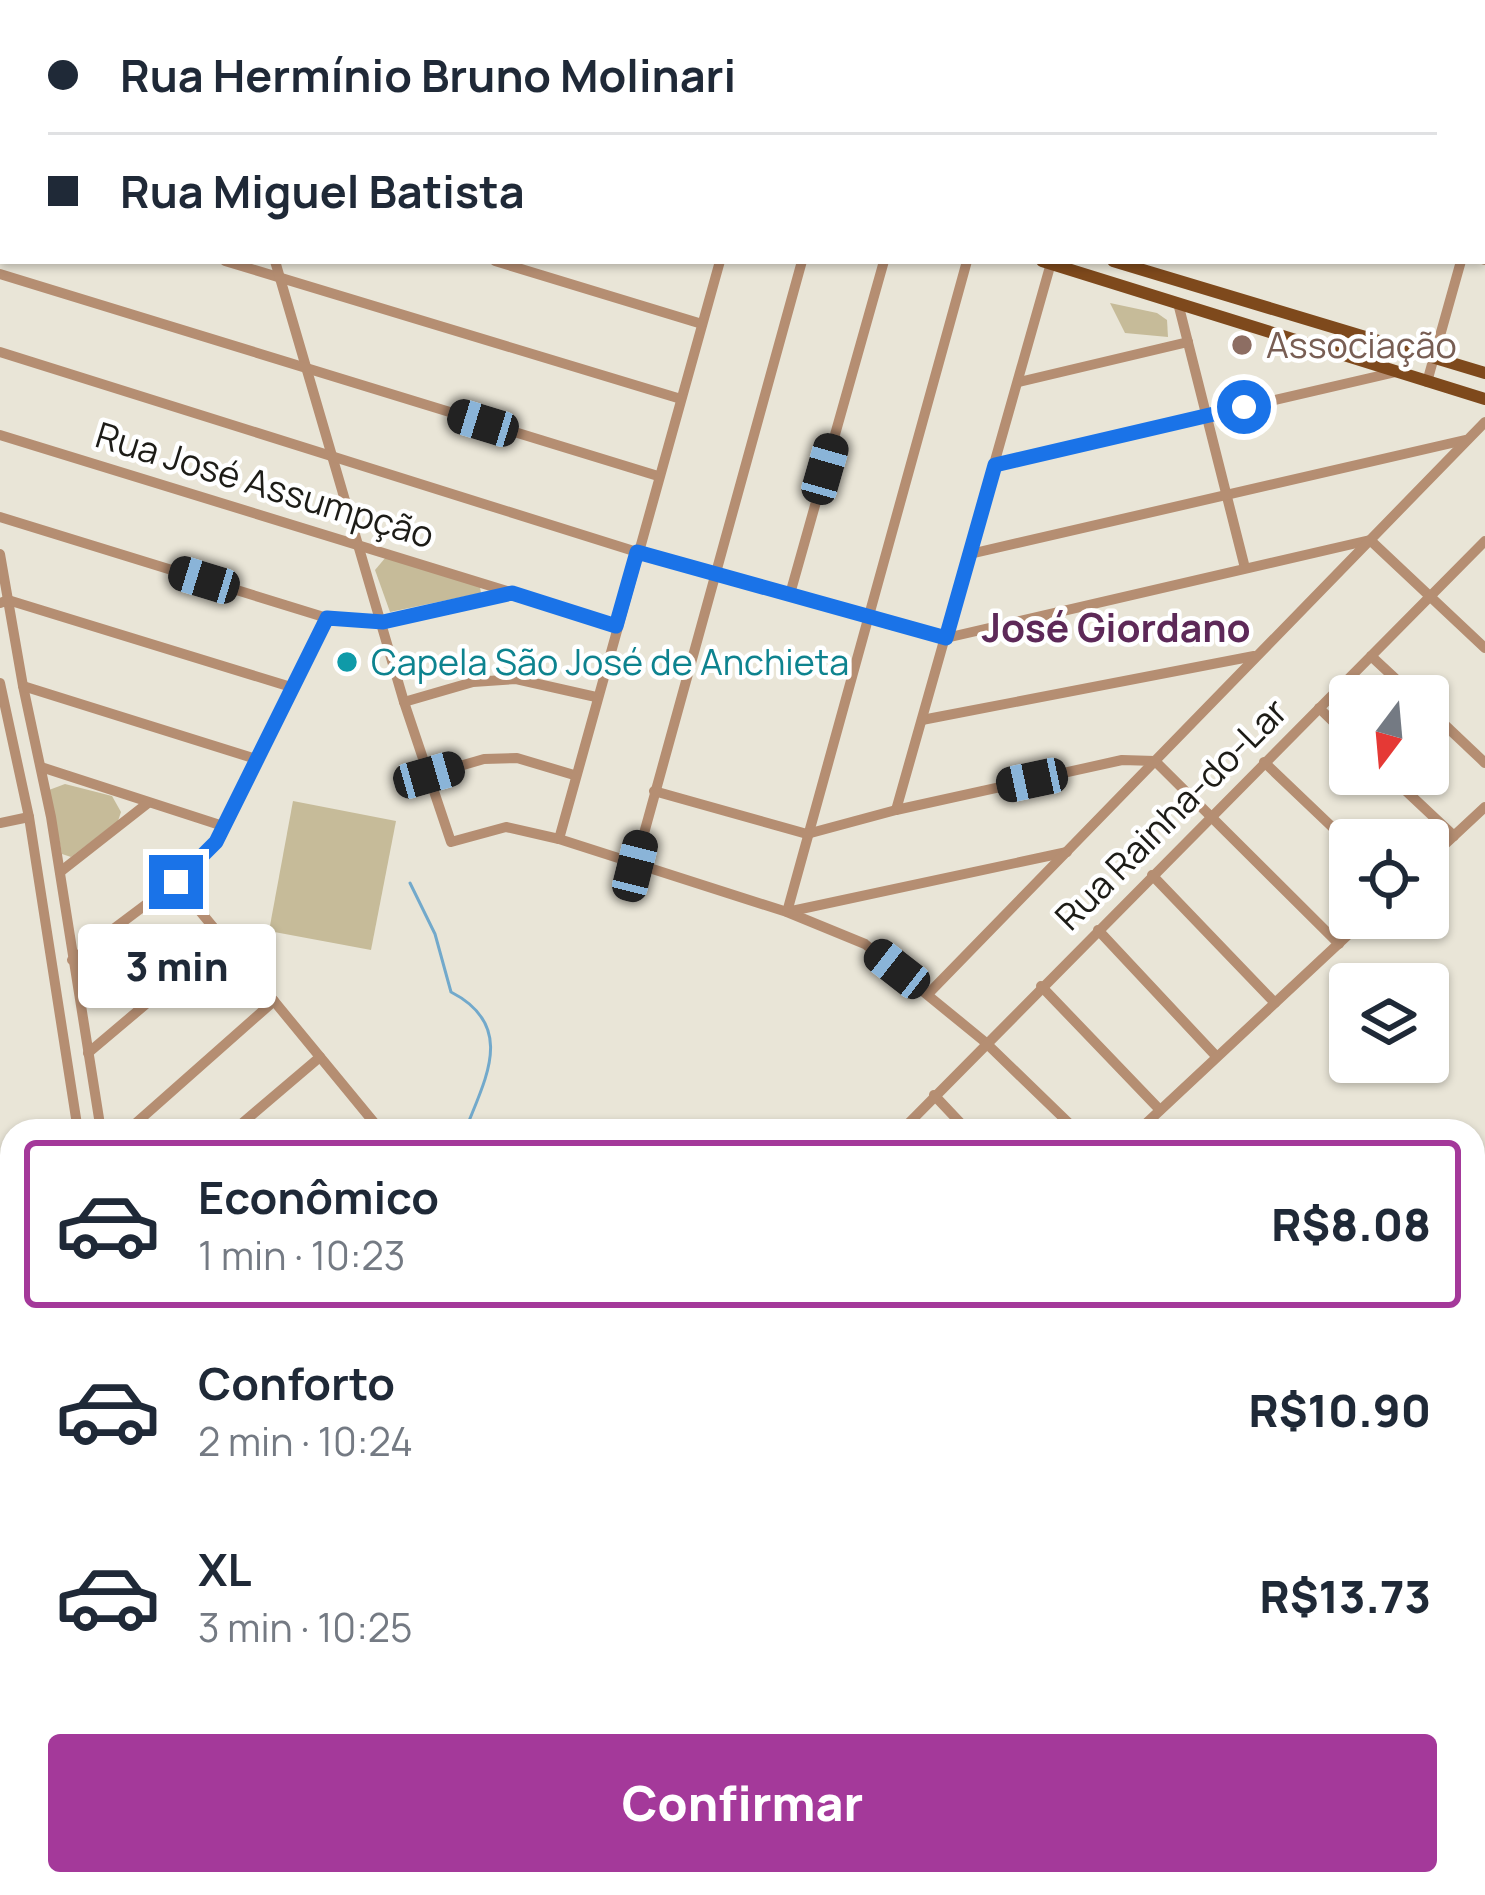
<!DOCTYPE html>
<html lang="pt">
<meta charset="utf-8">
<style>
body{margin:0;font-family:Manrope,sans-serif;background:#f2f2f3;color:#1f2937;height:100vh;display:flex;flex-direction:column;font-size:45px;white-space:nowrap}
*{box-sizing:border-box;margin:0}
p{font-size:39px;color:#747a83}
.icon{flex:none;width:66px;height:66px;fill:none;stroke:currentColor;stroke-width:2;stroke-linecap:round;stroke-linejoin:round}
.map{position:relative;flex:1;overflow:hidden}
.details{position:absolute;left:0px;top:1119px;width:1485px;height:777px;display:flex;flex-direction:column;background:#fff;border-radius:36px 36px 0 0;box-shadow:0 3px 9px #0004}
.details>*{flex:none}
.top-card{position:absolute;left:0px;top:0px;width:1485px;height:264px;box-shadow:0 3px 9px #0004;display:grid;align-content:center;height:264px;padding:0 48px;background:#fff}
.needle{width:78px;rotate:196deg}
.buttons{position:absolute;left:1329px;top:675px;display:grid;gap:24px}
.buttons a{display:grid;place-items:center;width:120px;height:120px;border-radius:12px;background:#fff;box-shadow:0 3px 9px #0004;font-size:60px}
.end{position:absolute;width:54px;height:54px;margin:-27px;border:15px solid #1a73e8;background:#fff;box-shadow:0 0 0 6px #fff}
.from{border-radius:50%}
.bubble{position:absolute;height:84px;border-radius:12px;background:#fff;box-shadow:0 3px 9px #0004;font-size:39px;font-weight:800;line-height:84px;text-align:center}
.car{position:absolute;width:36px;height:72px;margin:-36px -18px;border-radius:15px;box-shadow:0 0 9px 3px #0007;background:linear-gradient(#222 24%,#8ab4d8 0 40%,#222 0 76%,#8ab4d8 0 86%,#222 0)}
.top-card b{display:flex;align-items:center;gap:42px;height:114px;font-size:45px}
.top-card b+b{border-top:3px solid #e0e1e3}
.top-card i{width:30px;height:30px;background:#1f2937}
ul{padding:21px 0 0;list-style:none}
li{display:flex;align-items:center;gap:36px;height:168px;margin:0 24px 18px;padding:0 24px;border:6px solid transparent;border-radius:12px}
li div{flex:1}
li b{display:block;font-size:45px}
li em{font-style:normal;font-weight:800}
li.active{border-color:#a4399a}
li>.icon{width:108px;height:108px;stroke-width:1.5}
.cta{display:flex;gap:24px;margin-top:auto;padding:24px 48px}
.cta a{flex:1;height:138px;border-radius:12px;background:#a4399a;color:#fff;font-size:48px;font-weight:800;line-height:138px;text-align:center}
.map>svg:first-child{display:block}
</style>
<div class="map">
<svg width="1485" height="1895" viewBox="0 0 1485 1895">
<rect width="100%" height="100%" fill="#e9e5d7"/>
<g fill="#c6bb99">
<path d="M1110,303L1157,313L1167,320L1168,337L1125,333Z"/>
<path d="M386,557L480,587L481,593L390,612L375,570Z"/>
<path d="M65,784L112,796L121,812L118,821L71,857L62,854L49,790Z"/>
<path d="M293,801L396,821L371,950L269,931Z"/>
</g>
<g fill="#b3a169">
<path d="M12,1196V1649L0,1660V1199Z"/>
<path d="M807,1884H1047L1029,1895H811Z"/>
</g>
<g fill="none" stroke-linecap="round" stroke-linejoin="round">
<g stroke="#72a9cb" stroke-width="3">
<path d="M410,883L435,934L451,992C517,1026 485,1079 465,1131"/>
<path d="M0,1622L12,1608"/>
</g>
<g stroke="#b58e72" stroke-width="10">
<path d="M616,0L627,3"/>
<path d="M1179,0L1188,3"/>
<path d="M1306,0L1317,3"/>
<path d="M319,3V0"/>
<path d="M412,3L413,0"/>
<path d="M678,3L679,0"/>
<path d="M767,3V0"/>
<path d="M874,3L875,0"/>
<path d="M976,3L977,0"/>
<path d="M1075,3L1076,0"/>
<path d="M0,27L3,28"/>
<path d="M1482,49L1485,50"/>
<path d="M1482,89L1485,90"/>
<path d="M0,111L3,112"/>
<path d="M1482,185L1485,174"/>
<path d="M0,191L3,192"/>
<path d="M1482,259L1485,260"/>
<path d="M225,261L681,399"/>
<path d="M275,261L404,702L451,842L506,827L559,839L787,912L865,944L985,1042L1077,1131"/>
<path d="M495,261L702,324"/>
<path d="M967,261L787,912L1067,852"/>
<path d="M0,274L658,476"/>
<path d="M1178,303L1245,568"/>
<path d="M0,352L637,552L946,638L1370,540L1485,648"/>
<path d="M1019,382L1188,342"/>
<path d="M1427,382L1461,261"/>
<path d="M0,435L507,591"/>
<path d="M995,465L1396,372"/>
<path d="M0,517L327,618L383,622L512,593L616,626"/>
<path d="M0,554L23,686L51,817L101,1131"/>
<path d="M970,554L1465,440"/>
<path d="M790,594L884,261"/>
<path d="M0,603L8,600L291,687"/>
<path d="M1371,656L1414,696"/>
<path d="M0,683L29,817L78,1131"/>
<path d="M23,686L256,759"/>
<path d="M404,702L473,682L516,679L596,697"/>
<path d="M1319,708L1350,738"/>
<path d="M1428,709L1485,763"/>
<path d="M922,720L1254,656"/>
<path d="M1264,762L1350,844"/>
<path d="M41,767L223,826"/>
<path d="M1388,774L1454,836"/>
<path d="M429,775L484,759L517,758L574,775"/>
<path d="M654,791L807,834L896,810L1122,760L1155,761L1339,944"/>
<path d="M896,810L1051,263"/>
<path d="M0,823L29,817"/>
<path d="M559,839L720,261"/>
<path d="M1428,860L1485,807"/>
<path d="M635,866L802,261"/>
<path d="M60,872L148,803"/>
<path d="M1152,875L1275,1003"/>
<path d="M176,882L381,1131"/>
<path d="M1098,930L1216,1056"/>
<path d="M72,960L176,882L212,847L327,618"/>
<path d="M1041,986L1160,1110"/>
<path d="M929,993L1485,422"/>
<path d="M88,1053L223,939"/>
<path d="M934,1095L968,1131"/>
<path d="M127,1131L274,1001"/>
<path d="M233,1131L320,1057"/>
<path d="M901,1131L1485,541"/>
<path d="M1138,1131L1366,918"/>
<path d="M0,1191L12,1189"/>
<path d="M1473,1619L1485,1610"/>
<path d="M1473,1849L1485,1809"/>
<path d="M1043,1895L1060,1884"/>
<path d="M1201,1895L1204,1884"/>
<path d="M1287,1895L1291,1884"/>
<path d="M1371,1895L1374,1884"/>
<path d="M1460,1895L1463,1884"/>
</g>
<g stroke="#7e491c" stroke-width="12">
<path d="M194,0L204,3"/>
<path d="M255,0L265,3"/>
<path d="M1042,261L1485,399"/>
<path d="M1113,261L1485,373"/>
</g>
</g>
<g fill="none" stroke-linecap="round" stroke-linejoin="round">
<path stroke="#1a73e8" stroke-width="15" d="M176,882L216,842L327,618L383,622L512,593L616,626L637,552L946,638L995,465L1244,407"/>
</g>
<circle fill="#8d6e63" stroke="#fff" stroke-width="4.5" cx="1242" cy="345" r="12"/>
<circle fill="#0f9aa8" stroke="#fff" stroke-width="4.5" cx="347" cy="662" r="12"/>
<g text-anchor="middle" stroke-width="9" stroke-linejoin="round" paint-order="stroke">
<g font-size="36" fill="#785e54" stroke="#fff" text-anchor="start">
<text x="1266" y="358">Associação</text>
</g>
<g font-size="36" fill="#1d1c17" stroke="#fff">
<text transform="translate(265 485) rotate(17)" y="13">Rua José Assumpção</text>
<text transform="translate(1171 814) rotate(-45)" y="13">Rua Rainha-do-Lar</text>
</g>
<g font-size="36" fill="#0d838f" stroke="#fff" text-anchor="start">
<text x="371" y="675">Capela São José de Anchieta</text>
</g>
<g font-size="39" font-weight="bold" fill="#5d2958" stroke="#fff">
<text x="1116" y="642">José Giordano</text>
</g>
</g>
</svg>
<div class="buttons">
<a><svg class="needle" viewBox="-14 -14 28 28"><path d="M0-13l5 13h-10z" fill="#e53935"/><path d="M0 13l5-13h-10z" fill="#747a83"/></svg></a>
<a><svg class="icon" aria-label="locate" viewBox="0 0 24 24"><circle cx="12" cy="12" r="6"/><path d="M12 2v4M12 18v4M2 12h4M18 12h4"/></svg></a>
<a><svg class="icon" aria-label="layers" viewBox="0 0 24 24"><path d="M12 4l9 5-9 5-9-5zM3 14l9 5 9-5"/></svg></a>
</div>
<i class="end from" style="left:1244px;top:407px"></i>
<i class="end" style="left:176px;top:882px"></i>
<div class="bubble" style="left:78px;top:924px;width:198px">3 min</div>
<i class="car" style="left:483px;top:423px;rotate:287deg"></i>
<i class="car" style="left:825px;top:469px;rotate:16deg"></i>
<i class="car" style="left:204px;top:580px;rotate:287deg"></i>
<i class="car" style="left:429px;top:775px;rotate:74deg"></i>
<i class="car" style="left:1032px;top:780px;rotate:258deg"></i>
<i class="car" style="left:635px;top:866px;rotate:14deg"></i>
<i class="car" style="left:897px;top:969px;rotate:308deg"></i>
<div class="top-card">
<b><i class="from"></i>Rua Hermínio Bruno Molinari</b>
<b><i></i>Rua Miguel Batista</b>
</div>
<section class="details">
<ul>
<li class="active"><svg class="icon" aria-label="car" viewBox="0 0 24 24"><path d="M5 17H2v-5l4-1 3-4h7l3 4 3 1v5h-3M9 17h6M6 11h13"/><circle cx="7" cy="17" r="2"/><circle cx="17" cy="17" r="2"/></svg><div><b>Econômico</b><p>1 min · 10:23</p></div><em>R$8.08</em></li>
<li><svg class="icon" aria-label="car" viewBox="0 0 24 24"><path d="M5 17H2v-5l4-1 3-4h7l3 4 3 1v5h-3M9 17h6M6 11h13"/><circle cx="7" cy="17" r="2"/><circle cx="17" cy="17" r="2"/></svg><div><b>Conforto</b><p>2 min · 10:24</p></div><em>R$10.90</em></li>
<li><svg class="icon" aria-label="car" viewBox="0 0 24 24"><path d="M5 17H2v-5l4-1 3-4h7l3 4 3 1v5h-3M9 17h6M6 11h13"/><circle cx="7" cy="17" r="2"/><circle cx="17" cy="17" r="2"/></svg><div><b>XL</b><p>3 min · 10:25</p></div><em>R$13.73</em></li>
</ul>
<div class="cta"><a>Confirmar</a></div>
</section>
</div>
